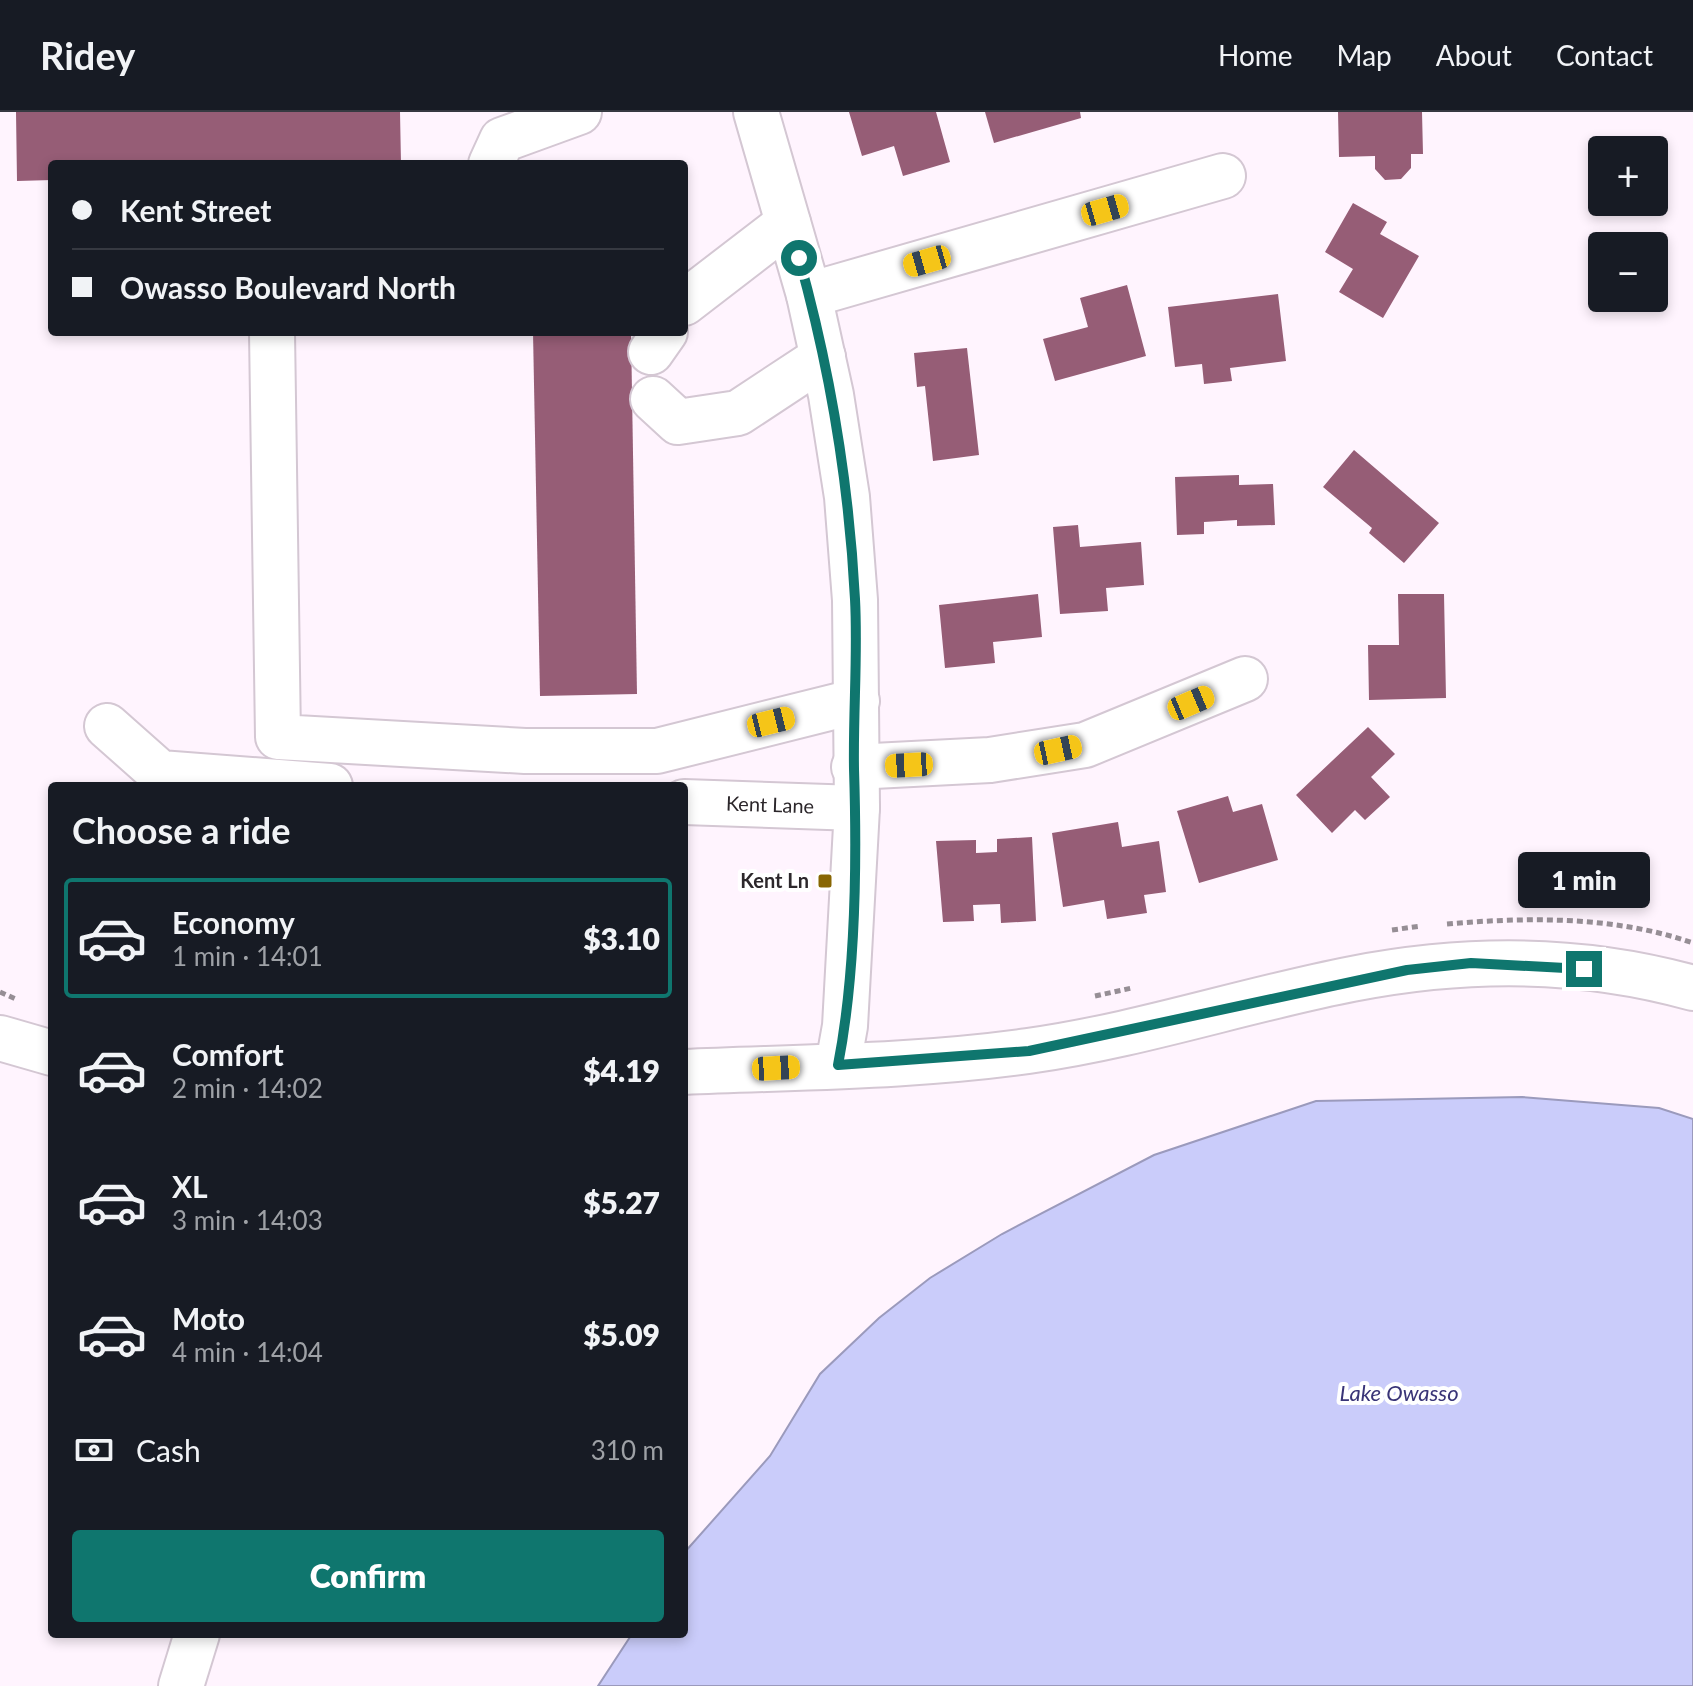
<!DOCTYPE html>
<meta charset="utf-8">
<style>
body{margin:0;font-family:Lato,sans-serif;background:#242831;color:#f1f3f6;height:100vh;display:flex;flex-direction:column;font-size:30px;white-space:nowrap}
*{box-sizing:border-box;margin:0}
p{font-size:26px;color:#9ea1a6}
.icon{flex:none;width:44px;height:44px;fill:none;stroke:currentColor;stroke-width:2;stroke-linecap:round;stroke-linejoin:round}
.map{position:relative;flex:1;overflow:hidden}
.panel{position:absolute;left:48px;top:670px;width:640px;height:856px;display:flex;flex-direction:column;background:#171b24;border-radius:8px;box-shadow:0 4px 12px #0003}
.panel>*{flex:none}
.top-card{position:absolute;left:48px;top:48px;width:640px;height:176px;border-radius:8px;box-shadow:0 4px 12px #0003;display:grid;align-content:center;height:176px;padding:0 24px;background:#171b24}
.tools{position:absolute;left:1588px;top:24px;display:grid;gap:16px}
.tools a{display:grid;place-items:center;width:80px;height:80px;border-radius:8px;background:#171b24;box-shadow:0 4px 12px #0003;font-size:40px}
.end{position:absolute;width:36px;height:36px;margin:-18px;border:10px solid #0f766e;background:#fff;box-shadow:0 0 0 4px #fff}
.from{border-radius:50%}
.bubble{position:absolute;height:56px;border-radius:8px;background:#171b24;box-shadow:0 4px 12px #0003;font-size:26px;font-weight:800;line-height:56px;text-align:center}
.car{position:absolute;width:24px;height:48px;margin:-24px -12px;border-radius:10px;box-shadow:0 0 6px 2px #0007;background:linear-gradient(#f5c518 24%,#345 0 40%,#f5c518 0 76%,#345 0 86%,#f5c518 0)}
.top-card b{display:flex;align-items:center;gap:28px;height:76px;font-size:30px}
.top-card b+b{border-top:2px solid #363941}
.top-card i{width:20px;height:20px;background:#f1f3f6}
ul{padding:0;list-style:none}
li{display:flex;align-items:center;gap:24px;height:120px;margin:0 16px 12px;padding:0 8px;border:4px solid transparent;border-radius:8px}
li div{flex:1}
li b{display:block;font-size:30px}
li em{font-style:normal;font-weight:800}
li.current{border-color:#0f766e}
li>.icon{width:72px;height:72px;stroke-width:1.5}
h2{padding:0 24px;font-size:36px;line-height:96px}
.pay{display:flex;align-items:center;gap:20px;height:88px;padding:0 24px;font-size:30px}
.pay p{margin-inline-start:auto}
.cta{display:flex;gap:16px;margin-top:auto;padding:16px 24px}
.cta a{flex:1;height:92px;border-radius:8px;background:#0f766e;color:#fff;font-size:32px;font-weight:800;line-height:92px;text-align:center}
header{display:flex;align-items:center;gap:48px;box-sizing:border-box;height:112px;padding:0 40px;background:#171b24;border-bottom:2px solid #363941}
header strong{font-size:38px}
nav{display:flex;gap:44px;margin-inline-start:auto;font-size:28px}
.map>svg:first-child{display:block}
</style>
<header>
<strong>Ridey</strong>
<nav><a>Home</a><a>Map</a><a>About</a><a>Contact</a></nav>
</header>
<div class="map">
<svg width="1693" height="1574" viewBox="0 0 1693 1574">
<rect width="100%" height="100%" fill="#fff4fe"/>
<path fill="#caccfa" stroke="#9b9abc" stroke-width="2" d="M1522,985L1659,996L1693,1007V1574H598L632,1522H684V1441L770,1344L820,1262L879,1206L930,1166L1002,1122L1154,1043L1316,989Z"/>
<g fill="#965d76">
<path d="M16,0H400L401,52H52V68L17,69Z"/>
<path d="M849,0H936L950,50L903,64L894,34L862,44Z"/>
<path d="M985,0H1080L1081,6L994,31Z"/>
<path d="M1338,0H1422L1423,42H1411V56L1401,67L1385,68L1375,57V44L1339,45Z"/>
<path d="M1353,91L1387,110L1380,122L1419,144L1383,206L1339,180L1353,157L1325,140Z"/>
<path d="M1127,173L1146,244L1055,269L1043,227L1088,215L1080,186Z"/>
<path d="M1278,182L1286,249L1230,256L1232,269L1204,272L1202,252L1175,255L1168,195Z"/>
<path d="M533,220H631L637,582L540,584Z"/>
<path d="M967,236L979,343L933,349L925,274L917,275L914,241Z"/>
<path d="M1354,338L1439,411L1404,451L1369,421L1372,416L1323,375Z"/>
<path d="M1239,363V373L1273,372L1275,413L1237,414V408L1204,410V422L1177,423L1175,365Z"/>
<path d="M1078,413L1080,435L1141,430L1144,473L1106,476L1108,499L1060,502L1053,415Z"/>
<path d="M1038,482L1042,525L993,530L995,551L945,556L939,493Z"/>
<path d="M1398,482H1444L1446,586L1369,588L1368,533H1399Z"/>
<path d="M1368,615L1395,642L1371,665L1390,685L1365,708L1355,698L1332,721L1296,683Z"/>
<path d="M1228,684L1233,700L1262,692L1278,748L1199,771L1177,699Z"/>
<path d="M1118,710L1122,735L1159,729L1166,780L1144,783L1147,801L1107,807L1104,788L1063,795L1052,721Z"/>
<path d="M1032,725L1036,809L1001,811L1000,792L973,793L974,809L943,810L936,729L976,728V741L997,740V727Z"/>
</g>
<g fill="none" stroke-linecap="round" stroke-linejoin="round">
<defs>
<g id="minor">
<path d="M756,0L809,183L831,283L847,385L855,488L857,696L845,914L838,953"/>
<path d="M491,52L502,28L579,0"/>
<path d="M809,183L1223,64"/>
<path d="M684,191L788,111"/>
<path d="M272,220L278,625L525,639H657L857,589"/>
<path d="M651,240L665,220"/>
<path d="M653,287L678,310L738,301L823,245"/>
<path d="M107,614L160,661L330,674"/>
<path d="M854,655L990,648L1085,633L1245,567"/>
<path d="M684,690L857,696"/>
<path d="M0,926L52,941"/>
<path d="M684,960C798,955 914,955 1028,939C1137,924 1244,888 1352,867C1465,845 1582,845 1693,876"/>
<path d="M181,1574L197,1522"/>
</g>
</defs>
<use href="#minor" stroke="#d4c7d3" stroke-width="48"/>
<g stroke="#968e95" stroke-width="5" stroke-dasharray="6 4" stroke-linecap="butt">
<path d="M1447,812C1527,805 1616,804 1693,831"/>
<path d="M1392,818L1421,814"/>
<path d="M0,880L18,888"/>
<path d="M1095,884L1132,876"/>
</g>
<use href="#minor" stroke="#fff" stroke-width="44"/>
</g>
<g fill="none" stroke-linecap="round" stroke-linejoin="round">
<path stroke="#0f766e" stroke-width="10" d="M799,146C830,257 849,371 855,487C858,543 853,600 854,657C857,750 856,861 838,953L1029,939L1407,858L1471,851L1584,857"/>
</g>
<rect fill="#886603" stroke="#fff" stroke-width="3" x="817" y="761" width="16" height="16" rx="4"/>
<g text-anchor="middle" stroke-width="8" stroke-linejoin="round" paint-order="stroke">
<g font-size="20" fill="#2c272b" stroke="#fff">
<text transform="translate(770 693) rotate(2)" y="7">Kent Lane</text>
</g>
<g font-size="20" font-weight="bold" fill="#2c272b" stroke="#fff" text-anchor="end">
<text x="809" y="776">Kent Ln</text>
</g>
<g font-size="22" font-style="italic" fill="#393477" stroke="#fff">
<text x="1399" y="1289">Lake Owasso</text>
</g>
</g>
</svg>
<div class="tools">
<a>+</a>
<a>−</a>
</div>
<i class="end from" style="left:799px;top:146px"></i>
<i class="end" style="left:1584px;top:857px"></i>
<div class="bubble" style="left:1518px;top:740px;width:132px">1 min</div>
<i class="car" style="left:1105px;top:98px;rotate:74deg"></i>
<i class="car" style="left:927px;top:149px;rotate:254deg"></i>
<i class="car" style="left:1191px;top:591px;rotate:67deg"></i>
<i class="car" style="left:771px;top:610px;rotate:76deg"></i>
<i class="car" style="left:1058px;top:638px;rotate:78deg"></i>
<i class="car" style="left:909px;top:653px;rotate:267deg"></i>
<i class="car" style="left:776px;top:956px;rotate:87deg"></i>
<div class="top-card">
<b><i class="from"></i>Kent Street</b>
<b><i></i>Owasso Boulevard North</b>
</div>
<section class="panel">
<h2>Choose a ride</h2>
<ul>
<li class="current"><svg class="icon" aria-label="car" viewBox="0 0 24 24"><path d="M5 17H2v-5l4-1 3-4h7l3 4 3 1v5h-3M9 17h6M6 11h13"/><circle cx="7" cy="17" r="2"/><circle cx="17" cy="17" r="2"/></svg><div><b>Economy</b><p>1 min · 14:01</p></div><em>$3.10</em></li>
<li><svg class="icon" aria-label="car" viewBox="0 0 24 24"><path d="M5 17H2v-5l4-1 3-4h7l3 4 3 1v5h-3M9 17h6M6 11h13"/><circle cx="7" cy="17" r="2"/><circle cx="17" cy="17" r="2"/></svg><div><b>Comfort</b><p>2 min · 14:02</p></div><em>$4.19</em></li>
<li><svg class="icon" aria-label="car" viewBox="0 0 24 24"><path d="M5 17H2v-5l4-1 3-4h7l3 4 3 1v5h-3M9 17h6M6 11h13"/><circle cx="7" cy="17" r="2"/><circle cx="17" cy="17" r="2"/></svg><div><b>XL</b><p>3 min · 14:03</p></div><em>$5.27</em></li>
<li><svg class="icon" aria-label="car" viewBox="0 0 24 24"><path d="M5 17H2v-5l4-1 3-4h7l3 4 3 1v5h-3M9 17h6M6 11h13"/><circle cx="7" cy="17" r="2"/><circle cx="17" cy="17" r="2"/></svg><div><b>Moto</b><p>4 min · 14:04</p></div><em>$5.09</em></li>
</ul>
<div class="pay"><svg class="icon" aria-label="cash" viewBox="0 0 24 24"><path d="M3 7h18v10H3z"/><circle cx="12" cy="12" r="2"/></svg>Cash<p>310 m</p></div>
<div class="cta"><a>Confirm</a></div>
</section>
</div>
